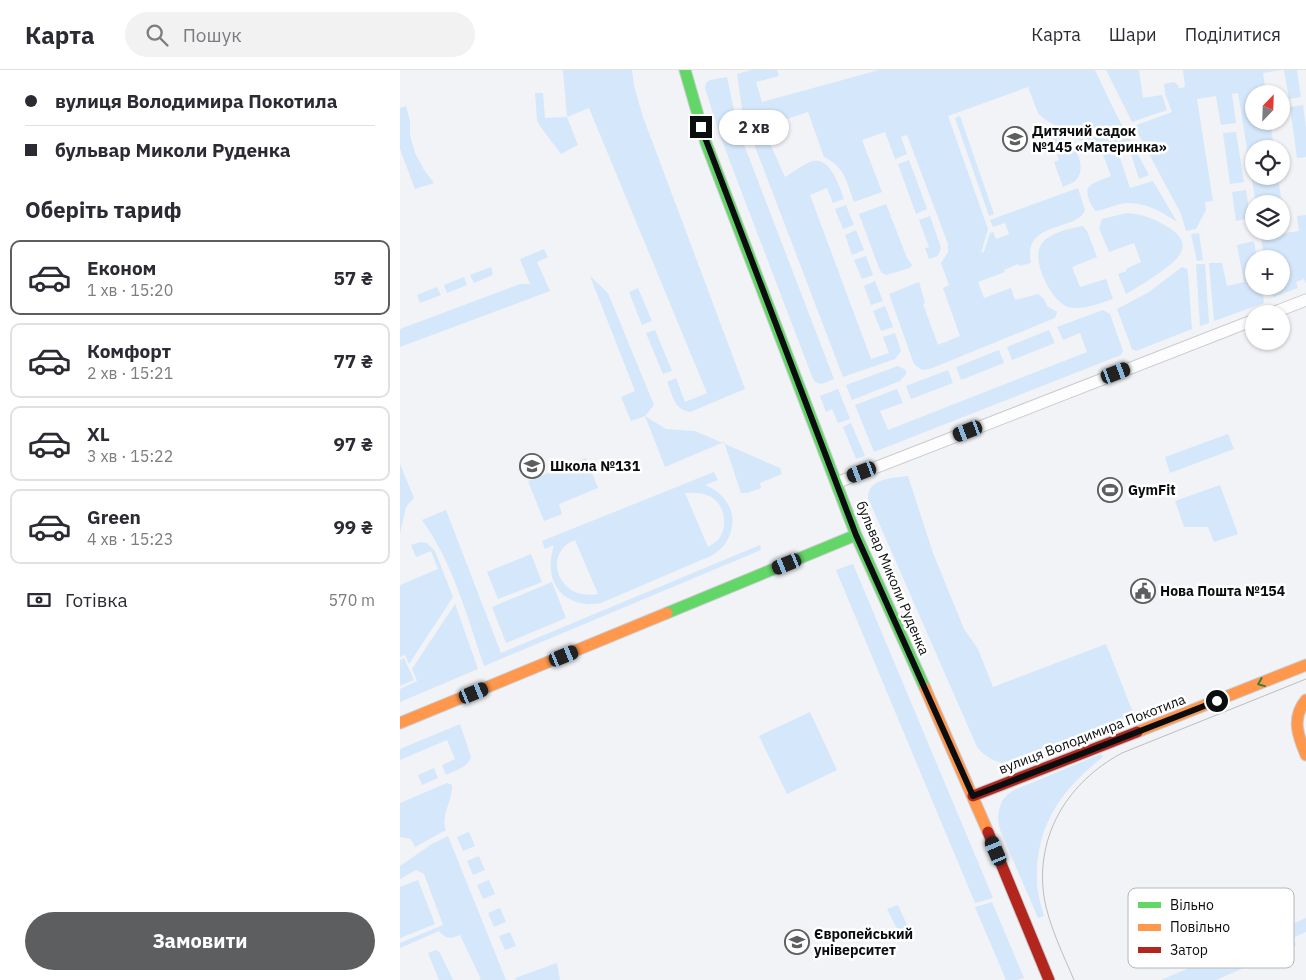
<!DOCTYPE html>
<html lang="uk">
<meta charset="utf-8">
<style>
body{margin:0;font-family:"IBM Plex Sans",sans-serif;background:#f2f2f3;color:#2b2b33;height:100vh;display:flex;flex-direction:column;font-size:19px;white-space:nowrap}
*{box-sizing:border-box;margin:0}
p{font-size:16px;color:#7c7c81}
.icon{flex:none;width:28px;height:28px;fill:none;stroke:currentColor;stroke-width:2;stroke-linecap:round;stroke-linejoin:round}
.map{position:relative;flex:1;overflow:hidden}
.drawer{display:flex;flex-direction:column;background:#fff;width:400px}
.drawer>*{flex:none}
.banner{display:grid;align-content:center;height:110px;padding:0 25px;background:#fff}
.needle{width:32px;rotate:23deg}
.tools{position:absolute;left:845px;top:15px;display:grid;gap:10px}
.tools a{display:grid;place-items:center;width:45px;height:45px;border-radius:50%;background:#fff;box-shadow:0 1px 4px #0004;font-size:25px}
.end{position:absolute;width:22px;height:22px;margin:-11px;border:6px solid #0c0d0e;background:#fff;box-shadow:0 0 0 2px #fff}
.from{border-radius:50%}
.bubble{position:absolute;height:35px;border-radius:18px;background:#fff;box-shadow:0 1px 4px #0004;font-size:16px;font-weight:700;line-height:35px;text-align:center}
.car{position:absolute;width:15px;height:30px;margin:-15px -8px;border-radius:6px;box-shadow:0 0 4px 1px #0007;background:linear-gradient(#222 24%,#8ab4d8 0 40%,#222 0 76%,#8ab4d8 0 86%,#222 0)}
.banner b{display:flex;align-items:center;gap:18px;height:48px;font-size:19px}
.banner b+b{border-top:1px solid #e1e1e2}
.banner i{width:12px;height:12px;background:#2b2b33}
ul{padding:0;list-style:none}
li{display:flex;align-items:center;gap:15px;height:75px;margin:0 10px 8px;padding:0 15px;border:2px solid #e1e1e2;border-radius:10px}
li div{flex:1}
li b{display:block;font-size:19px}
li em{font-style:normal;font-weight:700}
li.selected{border-color:#5c5e5f}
li>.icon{width:45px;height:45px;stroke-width:1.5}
h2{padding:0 25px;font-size:22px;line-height:60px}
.pay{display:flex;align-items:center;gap:12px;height:55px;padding:0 25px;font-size:19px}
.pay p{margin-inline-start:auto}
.button{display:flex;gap:10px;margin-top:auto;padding:10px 25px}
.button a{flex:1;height:58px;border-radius:30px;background:#5c5e5f;color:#fff;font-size:20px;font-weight:700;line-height:58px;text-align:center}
header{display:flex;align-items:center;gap:30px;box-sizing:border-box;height:70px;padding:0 25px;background:#fff;border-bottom:1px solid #e1e1e2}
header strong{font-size:24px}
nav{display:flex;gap:28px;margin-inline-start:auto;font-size:18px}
.search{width:350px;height:45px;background:#f2f2f3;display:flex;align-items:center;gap:12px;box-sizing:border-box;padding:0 18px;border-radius:28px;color:#7c7c81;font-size:19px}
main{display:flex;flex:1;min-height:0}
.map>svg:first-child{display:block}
</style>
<header>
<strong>Карта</strong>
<div class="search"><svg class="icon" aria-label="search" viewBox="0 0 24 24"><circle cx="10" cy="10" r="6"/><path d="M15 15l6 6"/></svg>Пошук</div>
<nav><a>Карта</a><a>Шари</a><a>Поділитися</a></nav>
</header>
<main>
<section class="drawer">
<div class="banner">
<b><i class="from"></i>вулиця Володимира Покотила</b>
<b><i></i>бульвар Миколи Руденка</b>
</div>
<h2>Оберіть тариф</h2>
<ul>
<li class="selected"><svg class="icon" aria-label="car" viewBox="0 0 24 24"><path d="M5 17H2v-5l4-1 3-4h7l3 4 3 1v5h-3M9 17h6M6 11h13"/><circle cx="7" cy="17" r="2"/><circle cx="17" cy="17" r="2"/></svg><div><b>Економ</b><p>1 хв · 15:20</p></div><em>57 ₴</em></li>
<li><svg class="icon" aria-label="car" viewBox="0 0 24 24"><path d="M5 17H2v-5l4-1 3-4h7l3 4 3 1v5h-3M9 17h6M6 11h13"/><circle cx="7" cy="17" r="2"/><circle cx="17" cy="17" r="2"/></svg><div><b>Комфорт</b><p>2 хв · 15:21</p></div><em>77 ₴</em></li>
<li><svg class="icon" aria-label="car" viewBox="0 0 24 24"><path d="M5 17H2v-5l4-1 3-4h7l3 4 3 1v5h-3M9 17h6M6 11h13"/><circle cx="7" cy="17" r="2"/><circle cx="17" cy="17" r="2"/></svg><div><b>XL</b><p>3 хв · 15:22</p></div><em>97 ₴</em></li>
<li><svg class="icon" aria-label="car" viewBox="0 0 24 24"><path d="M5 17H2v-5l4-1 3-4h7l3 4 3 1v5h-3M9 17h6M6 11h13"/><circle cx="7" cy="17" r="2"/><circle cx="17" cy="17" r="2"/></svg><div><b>Green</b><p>4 хв · 15:23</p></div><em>99 ₴</em></li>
</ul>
<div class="pay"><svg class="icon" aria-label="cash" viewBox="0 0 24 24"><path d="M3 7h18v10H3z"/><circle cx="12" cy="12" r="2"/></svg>Готівка<p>570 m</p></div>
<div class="button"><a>Замовити</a></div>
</section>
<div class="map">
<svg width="906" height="910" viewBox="0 0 906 910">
<rect width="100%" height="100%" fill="#f1f3f6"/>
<g fill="#d5e7fa" fill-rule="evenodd">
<path d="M163,0H232L234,16L243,47L345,319L290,342C274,339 273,326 267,312L276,308L285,332L307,323L189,38L167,47L178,75L161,84L140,56L137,50L135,23H143L145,48L167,47Z"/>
<path d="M351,0H377L379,6L356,12L362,32L479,0H695L715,42L749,105L739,109L730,81L719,85L730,118L753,111L777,152C762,142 746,132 726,133C716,134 705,140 695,141C679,114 690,115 711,106L698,71L689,74L675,68L643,48L638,43L628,17L548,46L588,159L581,183L584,182L590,163L593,162L596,169L609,164L605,153L593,157L590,150L678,118L685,140C677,162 622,150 631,193L619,196L618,194L604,200L605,202L578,212L584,228L611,218L615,230L638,224L644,229L647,236L657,242L655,248L530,299L522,300L514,294L489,224L519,212L525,233L523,234L538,275L560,266L543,218L549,215L541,193L548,182V174L507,65L501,67L507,84L495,89L485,62L462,70L482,122L454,132C446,111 445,97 424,87L408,42L383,50L381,46L366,52L369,71L385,107C394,102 403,94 413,91C431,87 440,118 444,129L433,133L427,118L410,125L471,289L489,283L483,267L495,263L501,281L495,289L443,307L343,45L337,4Z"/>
<path d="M706,0H739L743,28L762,25L767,40L732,52Z"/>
<path d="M783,0H881L863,3L866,24H854V51H870L874,79H854V106H878L881,128L883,130L873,132L871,134H856L838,23L832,24L836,53L821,55L816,26L797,29L813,131L805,132L806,140L796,159L786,161L781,144L734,56L772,42L765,24L764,14L774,12L778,15L779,18L785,17Z"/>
<path d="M884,0H897L901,27L889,29Z"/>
<path d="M327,7L338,59L434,309C426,312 419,318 413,309L321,68L305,18L306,13L310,10Z"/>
<path d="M903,35L906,58V87L897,88L890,37Z"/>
<path d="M6,36L10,51V65L15,83L24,100L34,113L15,119L0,79V38Z"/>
<path d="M560,46L594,144L589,146L555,48Z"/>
<path d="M650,62C657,65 664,69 670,74C680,82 686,103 674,112C671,114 666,115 663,117L654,92L659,90Z"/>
<path d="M836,62L844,112L830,114L823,63Z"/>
<path d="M509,90L527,139L516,144L498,94Z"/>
<path d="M846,120L850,146L849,148L836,151L832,122Z"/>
<path d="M486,134L507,188L512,195L510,198L486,205L481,202L479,198L459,144Z"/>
<path d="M446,135L454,155L443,159L435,139Z"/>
<path d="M727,143C742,144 755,149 768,157C776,162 787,171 781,182C775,196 739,216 726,224L718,204L727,201L726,199L741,192L734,173L709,182L699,158L702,149Z"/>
<path d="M906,145V214L904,209L896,212L898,218L874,227L870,223L869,216H881V214L885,213L884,204H881V189H864L861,167L899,161L897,146Z"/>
<path d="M530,146L541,178L538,186L529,189L525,178L529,177L519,150Z"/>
<path d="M683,156L687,161L697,187L672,197L680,217L706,209L713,229C700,233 682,241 668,237C651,231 631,190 641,175C648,163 670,158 683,156Z"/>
<path d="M456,160L464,180L452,185L445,165Z"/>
<path d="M799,163L803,190L797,191L791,164Z"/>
<path d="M854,171L857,189H854V216H862L864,233L814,251L809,193H822L827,216L844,212L837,175Z"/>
<path d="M144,179L148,187L137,192L150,221L0,277V259L120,214H130L120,189Z"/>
<path d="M466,186L473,205L462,209L454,190Z"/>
<path d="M796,194H805L809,253L800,256Z"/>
<path d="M91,197L93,205L74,213L70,205Z"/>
<path d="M782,197L787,199L788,203L792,259L736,281L732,279L717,239L749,222Z"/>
<path d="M190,206L208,223L254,335L245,346L266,359L295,361L380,398L382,404L360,413L361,418L347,423H341L324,372L265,397L245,346L231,351L221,327L235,321Z"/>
<path d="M64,207L67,215L47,223L44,215Z"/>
<path d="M475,211L483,231L471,235L464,216Z"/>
<path d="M37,217L41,225L20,233L17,225Z"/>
<path d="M238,218L252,251L242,255L229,222Z"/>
<path d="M485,236L493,257L481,261L473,241Z"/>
<path d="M703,240L710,244L723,281L721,285L474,382L455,335L497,319L503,333L480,341L488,360L687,282L680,263L663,270L657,257Z"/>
<path d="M255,260L272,301L263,304L246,263Z"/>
<path d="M649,260L655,273L612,290L607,277Z"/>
<path d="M599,280L604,293L561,310L556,297Z"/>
<path d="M498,296L506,300V304L500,311L452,330L446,315Z"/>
<path d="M548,300L553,313L511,329L506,316Z"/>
<path d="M438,319L450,349L438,353L432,339L426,342L420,326Z"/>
<path d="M451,353L465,386L456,389L443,357Z"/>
<path d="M828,364L834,379L770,403L765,387Z"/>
<path d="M186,388L198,418L159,434L162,444L144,451L128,411Z"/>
<path d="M0,394L14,428L6,437L0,464Z"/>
<path d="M314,402L318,410L305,415C330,425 341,450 325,474C322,478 317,482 313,485L201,533C196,533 191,535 186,534C154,530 145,503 154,475L145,479L142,471ZM285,423C293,423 301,422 309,426C325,433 329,457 318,470C315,473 311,475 308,477ZM175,470L198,524C157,532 142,482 175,470Z"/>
<path d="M508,406L533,483L564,559L578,579L593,617L706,574L734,645L602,693C591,690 585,686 577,677L468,428C468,408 493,408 508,406Z"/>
<path d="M820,415L838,464L814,472L808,457H784L775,431Z"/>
<path d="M46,440L101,583L360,475L361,480L84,596C67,546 53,493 22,450Z"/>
<path d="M20,472L27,473L35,481L53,527L9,594L5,585L0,587V515L38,499L31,481L16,487L11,475Z"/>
<path d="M131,484L142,512L98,529L87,502Z"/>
<path d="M453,494L593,828L575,833L436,500Z"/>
<path d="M152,512L166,548L106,573L92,537Z"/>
<path d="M55,534L78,599L0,632V619L17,611L12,599Z"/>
<path d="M4,588L14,610L0,616V590Z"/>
<path d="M410,642L437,700L387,724L359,666Z"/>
<path d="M60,654L71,687C67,698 56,700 46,705L42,695L55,689L47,670L0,690V679Z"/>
<path d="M701,684L703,687C661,719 635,757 637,811C637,823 641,835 644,846L638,848L600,760L598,749L599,740L602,731L608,724L614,720Z"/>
<path d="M34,698L38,708L22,715L18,705Z"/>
<path d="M47,713L52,715C53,730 40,746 46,760L15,777L11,769L0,767V733Z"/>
<path d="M69,762L75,776L63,781L57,767Z"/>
<path d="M48,766L106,910H79L81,909L60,865C50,869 46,869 39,861L0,878V873L43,855L24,804L16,800L0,809V796L32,774Z"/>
<path d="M79,786L85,800L73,805L67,791Z"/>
<path d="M18,810L35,854L0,868V817Z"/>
<path d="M89,810L95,824L83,829L77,815Z"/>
<path d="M592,832L624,908L617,910H606L575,837Z"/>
<path d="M498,835L508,857L498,861L487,839Z"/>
<path d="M100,838L106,852L94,857L88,843Z"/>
<path d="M906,848V862L893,868L896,875L816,910H761Z"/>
<path d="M110,862L116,876L105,880L99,866Z"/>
<path d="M36,880L40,883L53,910H39L28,883Z"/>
<path d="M157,893L160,910H116L115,908Z"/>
</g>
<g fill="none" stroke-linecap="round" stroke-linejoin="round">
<defs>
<g id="street">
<path d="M870,244L906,230"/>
<path d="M436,413L854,250"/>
</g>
<g id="fast">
<path d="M285,0L306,73L456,465L525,618"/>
<path d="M267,543L456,465"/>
</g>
<g id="slow">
<path d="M525,618L588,762"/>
<path d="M906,630C891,648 898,666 906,685"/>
<path d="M0,653L267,543"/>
<path d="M737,662L906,595"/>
</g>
<g id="jam">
<path d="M573,726L737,662"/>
<path d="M588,762L649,910"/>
</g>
</defs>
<use href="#street" stroke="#cccdd0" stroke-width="13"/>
<use href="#fast" stroke="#cccdd0" stroke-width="13"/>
<use href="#slow" stroke="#cccdd0" stroke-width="13"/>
<use href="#jam" stroke="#cccdd0" stroke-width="13"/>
<use href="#street" stroke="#fdfdfe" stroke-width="11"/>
<use href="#fast" stroke="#63d668" stroke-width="11"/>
<use href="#slow" stroke="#ff974d" stroke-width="11"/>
<use href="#jam" stroke="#b3261e" stroke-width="11"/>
<path stroke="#bdbdbe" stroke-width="1" d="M674,910C663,884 649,856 644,827C635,765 668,712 722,683L906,609"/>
</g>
<defs><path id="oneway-chevron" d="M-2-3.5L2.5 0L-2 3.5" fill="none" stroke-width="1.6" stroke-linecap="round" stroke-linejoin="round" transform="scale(1.25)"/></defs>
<use stroke="#3c7c40" href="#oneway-chevron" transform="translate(861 613) rotate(158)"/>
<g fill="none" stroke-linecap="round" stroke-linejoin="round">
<path stroke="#0c0d0e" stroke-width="6" d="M301,57L456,465L573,726L817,631"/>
</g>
<defs>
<symbol id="school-ring" viewBox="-11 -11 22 22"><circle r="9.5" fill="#fff" stroke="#5c5e5f" stroke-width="1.5"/><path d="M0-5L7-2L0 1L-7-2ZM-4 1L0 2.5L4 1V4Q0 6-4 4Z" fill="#5c5e5f"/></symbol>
<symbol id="stadium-ring" viewBox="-11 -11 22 22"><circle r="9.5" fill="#fff" stroke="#5c5e5f" stroke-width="1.5"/><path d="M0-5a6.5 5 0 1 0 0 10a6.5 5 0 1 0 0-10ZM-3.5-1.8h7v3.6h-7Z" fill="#5c5e5f"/></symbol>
<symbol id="civic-ring" viewBox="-11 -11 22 22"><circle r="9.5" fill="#fff" stroke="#5c5e5f" stroke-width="1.5"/><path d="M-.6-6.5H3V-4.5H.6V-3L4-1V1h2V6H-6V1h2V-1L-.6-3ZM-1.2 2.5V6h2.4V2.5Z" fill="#5c5e5f"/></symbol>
<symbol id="university-ring" viewBox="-11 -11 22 22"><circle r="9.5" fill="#fff" stroke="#5c5e5f" stroke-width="1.5"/><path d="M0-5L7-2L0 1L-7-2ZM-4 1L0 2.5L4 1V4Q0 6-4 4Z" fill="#5c5e5f"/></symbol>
</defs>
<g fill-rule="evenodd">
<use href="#school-ring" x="601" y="55" width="28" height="28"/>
<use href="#school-ring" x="118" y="382" width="28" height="28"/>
<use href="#stadium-ring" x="696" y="406" width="28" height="28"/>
<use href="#civic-ring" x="729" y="507" width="28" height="28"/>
<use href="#university-ring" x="383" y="858" width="28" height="28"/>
</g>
<g text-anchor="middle" stroke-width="5" stroke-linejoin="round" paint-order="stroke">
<g font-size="14" font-weight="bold" fill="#0c0d0e" stroke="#fff" text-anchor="start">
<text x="632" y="66">Дитячий садок<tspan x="632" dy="16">№145 «Материнка»</tspan></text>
<text x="150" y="401">Школа №131</text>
<text x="728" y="425">GymFit</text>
<text x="760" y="526">Нова Пошта №154</text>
<text x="414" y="869">Європейський<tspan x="414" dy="16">університет</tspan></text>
</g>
<g font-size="14" fill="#0c0d0e" stroke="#fff">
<text transform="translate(493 508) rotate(67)" y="5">бульвар Миколи Руденка</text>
<text transform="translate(692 664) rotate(-21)" y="5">вулиця Володимира Покотила</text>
</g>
</g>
<rect x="728" y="818" width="166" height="80" rx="8" fill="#fff" stroke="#b6b6b7" stroke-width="1"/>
<rect x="738" y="832" width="23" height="6" fill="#63d668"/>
<rect x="738" y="854" width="23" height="7" fill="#ff974d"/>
<rect x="738" y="877" width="23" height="6" fill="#b3261e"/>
<g font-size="14" fill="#0c0d0e">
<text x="770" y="840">Вільно</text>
<text x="770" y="862">Повільно</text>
<text x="770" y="885">Затор</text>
</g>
</svg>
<div class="tools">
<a><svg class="needle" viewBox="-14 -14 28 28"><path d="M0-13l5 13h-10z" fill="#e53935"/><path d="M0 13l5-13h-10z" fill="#7c7c81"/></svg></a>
<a><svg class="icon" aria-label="locate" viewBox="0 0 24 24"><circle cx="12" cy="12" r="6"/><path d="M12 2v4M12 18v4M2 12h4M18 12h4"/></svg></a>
<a><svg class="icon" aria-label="layers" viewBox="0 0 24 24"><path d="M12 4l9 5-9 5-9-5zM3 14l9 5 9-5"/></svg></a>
<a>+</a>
<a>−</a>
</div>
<i class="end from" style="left:817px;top:631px"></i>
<i class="end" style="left:301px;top:57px"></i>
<div class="bubble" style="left:319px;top:40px;width:70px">2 хв</div>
<i class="car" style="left:716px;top:303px;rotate:69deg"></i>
<i class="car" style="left:568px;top:361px;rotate:249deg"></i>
<i class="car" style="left:462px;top:402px;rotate:249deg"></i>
<i class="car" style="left:387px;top:494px;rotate:248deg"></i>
<i class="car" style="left:164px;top:586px;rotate:68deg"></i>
<i class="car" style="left:74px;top:623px;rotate:68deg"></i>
<i class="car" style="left:596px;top:781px;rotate:337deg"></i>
</div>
</main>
